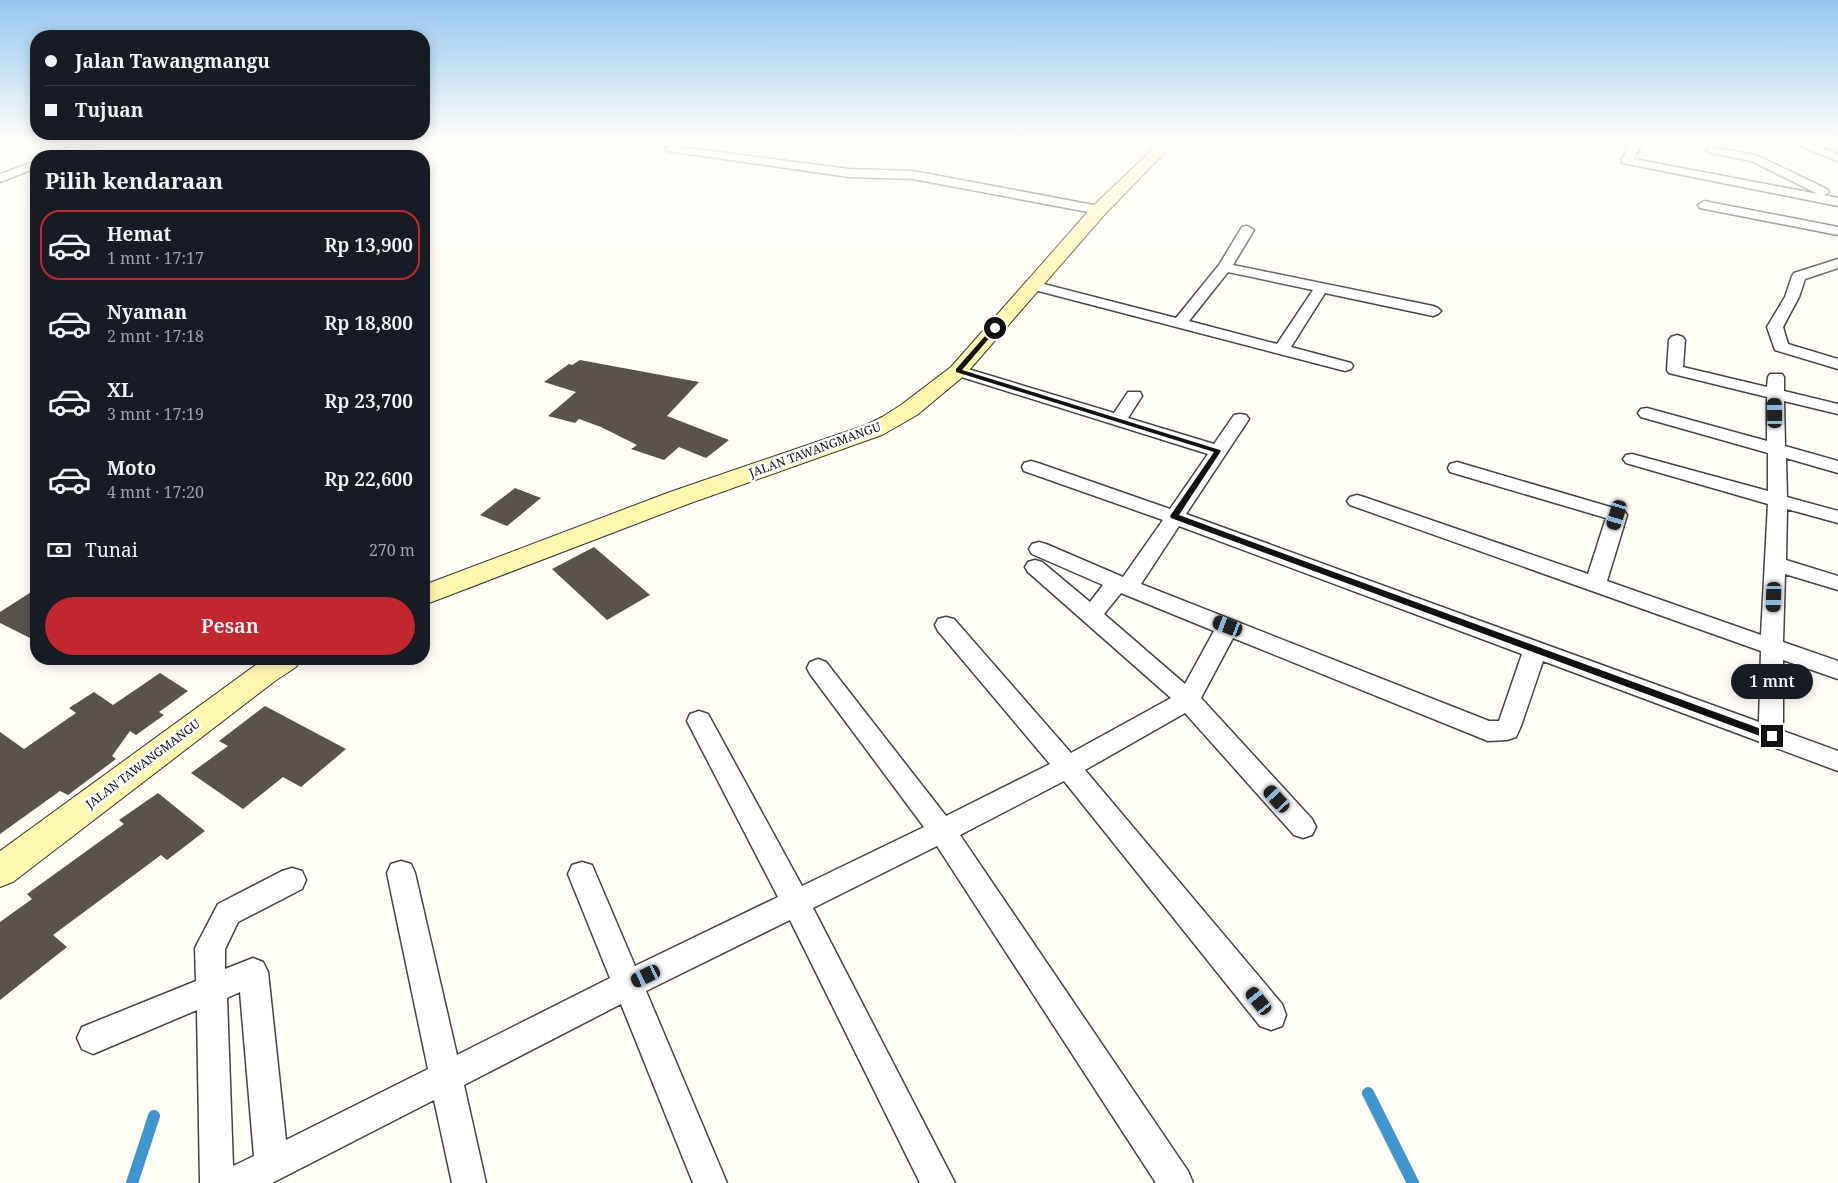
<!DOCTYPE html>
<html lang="id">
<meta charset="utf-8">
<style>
body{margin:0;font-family:"Noto Serif",serif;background:#242831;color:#f1f3f6;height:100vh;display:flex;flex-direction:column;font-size:19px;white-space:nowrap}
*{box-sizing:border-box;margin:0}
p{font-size:16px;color:#9ea1a6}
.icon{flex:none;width:28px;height:28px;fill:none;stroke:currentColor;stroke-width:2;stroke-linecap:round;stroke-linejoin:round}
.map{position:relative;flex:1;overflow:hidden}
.side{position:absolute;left:30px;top:150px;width:400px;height:515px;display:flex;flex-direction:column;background:#171b24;border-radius:20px;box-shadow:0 2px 12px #0003}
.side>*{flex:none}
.hud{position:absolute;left:30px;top:30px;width:400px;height:110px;border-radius:20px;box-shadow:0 2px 12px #0003;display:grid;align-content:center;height:110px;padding:0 15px;background:#171b24}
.end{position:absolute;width:22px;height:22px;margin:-11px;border:6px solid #111;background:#fff;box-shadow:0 0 0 2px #fff}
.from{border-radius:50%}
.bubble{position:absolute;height:35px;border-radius:18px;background:#171b24;box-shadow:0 2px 12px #0003;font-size:16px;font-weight:600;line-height:35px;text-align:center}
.car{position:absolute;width:15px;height:30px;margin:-15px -8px;border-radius:6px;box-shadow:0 0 4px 1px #0007;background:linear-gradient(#222 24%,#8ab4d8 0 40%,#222 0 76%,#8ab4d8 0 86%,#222 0)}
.hud b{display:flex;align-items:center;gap:18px;height:48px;font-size:19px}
.hud b+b{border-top:1px solid #363941}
.hud i{width:12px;height:12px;background:#f1f3f6}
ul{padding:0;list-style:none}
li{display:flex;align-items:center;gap:15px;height:70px;margin:0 10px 8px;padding:0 5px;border:2px solid transparent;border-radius:20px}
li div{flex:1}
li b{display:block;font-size:19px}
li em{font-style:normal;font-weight:600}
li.current{border-color:#c4262e}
li>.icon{width:45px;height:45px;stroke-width:1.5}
h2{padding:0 15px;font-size:22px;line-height:60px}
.pay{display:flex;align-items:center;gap:12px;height:55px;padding:0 15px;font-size:19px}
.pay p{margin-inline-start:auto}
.primary-button{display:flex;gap:10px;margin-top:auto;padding:10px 15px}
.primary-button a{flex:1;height:58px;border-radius:30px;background:#c4262e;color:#fff;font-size:20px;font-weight:600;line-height:58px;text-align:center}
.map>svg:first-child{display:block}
</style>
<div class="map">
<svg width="1838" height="1183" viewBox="0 0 1838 1183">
<rect width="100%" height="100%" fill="#fffdf5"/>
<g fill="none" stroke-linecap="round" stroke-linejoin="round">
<g stroke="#3f96cf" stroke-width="12">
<path d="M1368,1093L1413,1183"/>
<path d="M132,1183L154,1116"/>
</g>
</g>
<g fill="#5a524d">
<path d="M580,360L699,382L667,416L729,440L706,458L679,447L664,460L631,449L637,445L601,427L579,419L575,423L548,416L576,392L544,382L569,364L572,365Z"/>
<path d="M515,488L541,498L507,526L480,515Z"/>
<path d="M594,547L650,595L607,620L552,569Z"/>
<path d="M36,589V641L0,623V612Z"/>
<path d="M160,673L188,691L159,712L164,715L136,735L130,731L112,756L116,759L68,795L60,791L0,834V732L24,749L76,713L69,708L94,692L113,705Z"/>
<path d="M265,706L346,749L301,787L283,777L243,809L191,773L228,746L219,741Z"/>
<path d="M158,793L205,831L167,860L161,855L53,935L67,947L0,1000V922L32,899L27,894L124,824L119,820Z"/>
</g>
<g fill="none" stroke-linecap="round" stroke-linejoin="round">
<defs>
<g id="street">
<path d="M83,141H99L97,143L65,156H49L51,154Z"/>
<path d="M1632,141H1643L1634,159L1818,194L1751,161L1712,153L1706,150L1712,147L1758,156L1827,189L1829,192L1824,195L1838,198V206L1623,163L1621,161Z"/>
<path d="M1791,141H1806L1838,154V161L1793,143Z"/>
<path d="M671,146L849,169L913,171L1099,206L1105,210L1099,214L913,179L849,177L667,151L665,149L667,147Z"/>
<path d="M36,161V168L0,182V174Z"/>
<path d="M1704,201L1838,227V235L1700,208L1698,205Z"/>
<path d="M1247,226L1254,230L1233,265L1433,306L1438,308L1441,311L1438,314L1433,316L1325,293L1291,347L1351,363L1353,366L1351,369L1345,371L1027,288L1025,285L1027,282L1032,281L1176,318L1219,265L1242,227ZM1228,272L1313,290L1277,344L1189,321Z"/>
<path d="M1838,259V268L1805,279L1799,297L1783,327L1788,344L1838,359V369L1775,350L1767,327L1785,297L1792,276L1794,273Z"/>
<path d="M1677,335L1683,337L1685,340L1683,367L1767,387L1768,377L1770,374H1782L1784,377V391L1838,404V414L1784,401L1785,446L1838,461V473L1786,458L1787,497L1838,511V523L1787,509L1786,560L1838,576V590L1785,574L1783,642L1838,661V679L1783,660V731L1838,751V771L1543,661L1521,726L1516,737L1507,740L1488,741L1233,638L1201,698L1312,819L1316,827L1312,835L1303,838L1294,835L1185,713L1085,770L1282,1004L1286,1015L1282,1026L1271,1030L1260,1026L1064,781L960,835L1188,1171L1193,1183H1156L937,846L813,908L955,1183H920L790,920L646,991L727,1183H693L621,1004L464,1085L486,1183H452L434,1100L272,1183H200L197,1010L93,1054L82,1049L77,1038L82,1027L196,981L195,948L218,904L282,871L292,868L302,871L306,880L302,889L238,922L225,949V969L253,958L263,962L268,972L286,1140L428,1069L387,873L391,864L401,861L411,864L415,873L457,1055L610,978L568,874L572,865L582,862L592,865L635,966L778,897L687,721L690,714L699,711L708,714L802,886L924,827L810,674L807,668L810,662L818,659L826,662L946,816L1050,764L938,631L935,625L938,619L946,617L954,619L1071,753L1171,698L1028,572L1025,567L1028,562L1035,560L1042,562L1090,602L1103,585L1032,554L1029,549L1032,544L1039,542L1046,544L1123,577L1163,520L1024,471L1022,467L1024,463L1031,461L1038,463L1170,509L1208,454L952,374L950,371L952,368L958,366L1114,413L1128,392H1140L1142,396L1128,418L1214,444L1234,415L1240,414L1246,415L1249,419L1186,514L1759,722L1761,651L1350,505L1347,501L1350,497L1357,495L1364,497L1588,574L1606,518L1450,472L1448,468L1450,464L1457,462L1624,511L1627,515L1607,581L1761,635L1768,504L1626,463L1623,459L1626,455L1632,454L1768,491V453L1641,417L1638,413L1641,409L1647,408L1767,441V397L1669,373L1667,370L1669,340L1671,337ZM1179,526L1522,654L1499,721H1489L1141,584ZM1121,593L1214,631L1185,684L1104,614ZM240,992L254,1156L233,1166L227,998Z"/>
</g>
<g id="secondary">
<path d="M1161,141H1176L1105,214L965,375L917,415L882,435L688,504L424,605V585L670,492L866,425L882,417L901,405L951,367L1093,206Z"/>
<path d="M264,659H301L296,667L275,681L13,882L0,887V851Z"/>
</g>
</defs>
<use href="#street" stroke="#444" stroke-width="3"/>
<use href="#secondary" stroke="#333" stroke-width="2"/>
<use href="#street" fill="#fff" fill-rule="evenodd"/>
<use href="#secondary" fill="#fff6b0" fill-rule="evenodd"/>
</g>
<linearGradient id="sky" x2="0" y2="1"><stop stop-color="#95c6ee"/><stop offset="0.46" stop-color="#fffefa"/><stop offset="1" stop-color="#fffefa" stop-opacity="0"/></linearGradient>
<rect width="1838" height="306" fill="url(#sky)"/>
<path fill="#111" d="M993,327L998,328L962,370L1220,450L1221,451L1179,515L1775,734V739H1768L1171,518L1170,516L1214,452L956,372V369Z"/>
<g text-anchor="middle" stroke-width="5" stroke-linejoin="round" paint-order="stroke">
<g font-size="12" fill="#111" stroke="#fff">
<text transform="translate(815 450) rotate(-20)" y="4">JALAN TAWANGMANGU</text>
<text transform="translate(143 764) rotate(-37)" y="4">JALAN TAWANGMANGU</text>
</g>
</g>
</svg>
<i class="end from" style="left:995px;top:328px"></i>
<i class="end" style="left:1772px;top:736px"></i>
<div class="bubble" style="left:1731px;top:664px;width:82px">1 mnt</div>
<i class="car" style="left:1775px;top:413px;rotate:359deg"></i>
<i class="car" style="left:1617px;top:515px;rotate:197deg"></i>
<i class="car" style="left:1774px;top:597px;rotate:182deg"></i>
<i class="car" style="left:1228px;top:626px;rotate:291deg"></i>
<i class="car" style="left:1277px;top:799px;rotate:318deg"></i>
<i class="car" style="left:646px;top:976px;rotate:244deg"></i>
<i class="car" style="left:1259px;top:1001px;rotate:321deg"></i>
<div class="hud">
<b><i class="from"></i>Jalan Tawangmangu</b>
<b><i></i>Tujuan</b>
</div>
<section class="side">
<h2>Pilih kendaraan</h2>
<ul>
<li class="current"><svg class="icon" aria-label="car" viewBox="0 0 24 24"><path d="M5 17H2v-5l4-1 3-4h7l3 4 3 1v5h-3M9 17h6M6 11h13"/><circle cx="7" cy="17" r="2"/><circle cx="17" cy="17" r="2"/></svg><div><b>Hemat</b><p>1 mnt · 17:17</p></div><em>Rp 13,900</em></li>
<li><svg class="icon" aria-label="car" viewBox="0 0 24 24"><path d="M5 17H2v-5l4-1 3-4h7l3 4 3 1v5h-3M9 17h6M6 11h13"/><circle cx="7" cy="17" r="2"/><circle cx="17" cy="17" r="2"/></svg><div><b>Nyaman</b><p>2 mnt · 17:18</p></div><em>Rp 18,800</em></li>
<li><svg class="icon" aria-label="car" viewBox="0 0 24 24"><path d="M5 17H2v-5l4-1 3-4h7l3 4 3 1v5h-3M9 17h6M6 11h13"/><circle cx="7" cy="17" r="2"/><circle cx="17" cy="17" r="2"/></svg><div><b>XL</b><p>3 mnt · 17:19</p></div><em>Rp 23,700</em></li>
<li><svg class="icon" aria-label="car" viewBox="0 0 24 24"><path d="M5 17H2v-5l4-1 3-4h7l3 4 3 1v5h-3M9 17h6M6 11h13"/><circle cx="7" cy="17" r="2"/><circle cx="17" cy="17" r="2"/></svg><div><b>Moto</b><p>4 mnt · 17:20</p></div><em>Rp 22,600</em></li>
</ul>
<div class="pay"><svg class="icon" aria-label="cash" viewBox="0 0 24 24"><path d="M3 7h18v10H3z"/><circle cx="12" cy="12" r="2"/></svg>Tunai<p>270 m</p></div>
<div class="primary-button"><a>Pesan</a></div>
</section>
</div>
